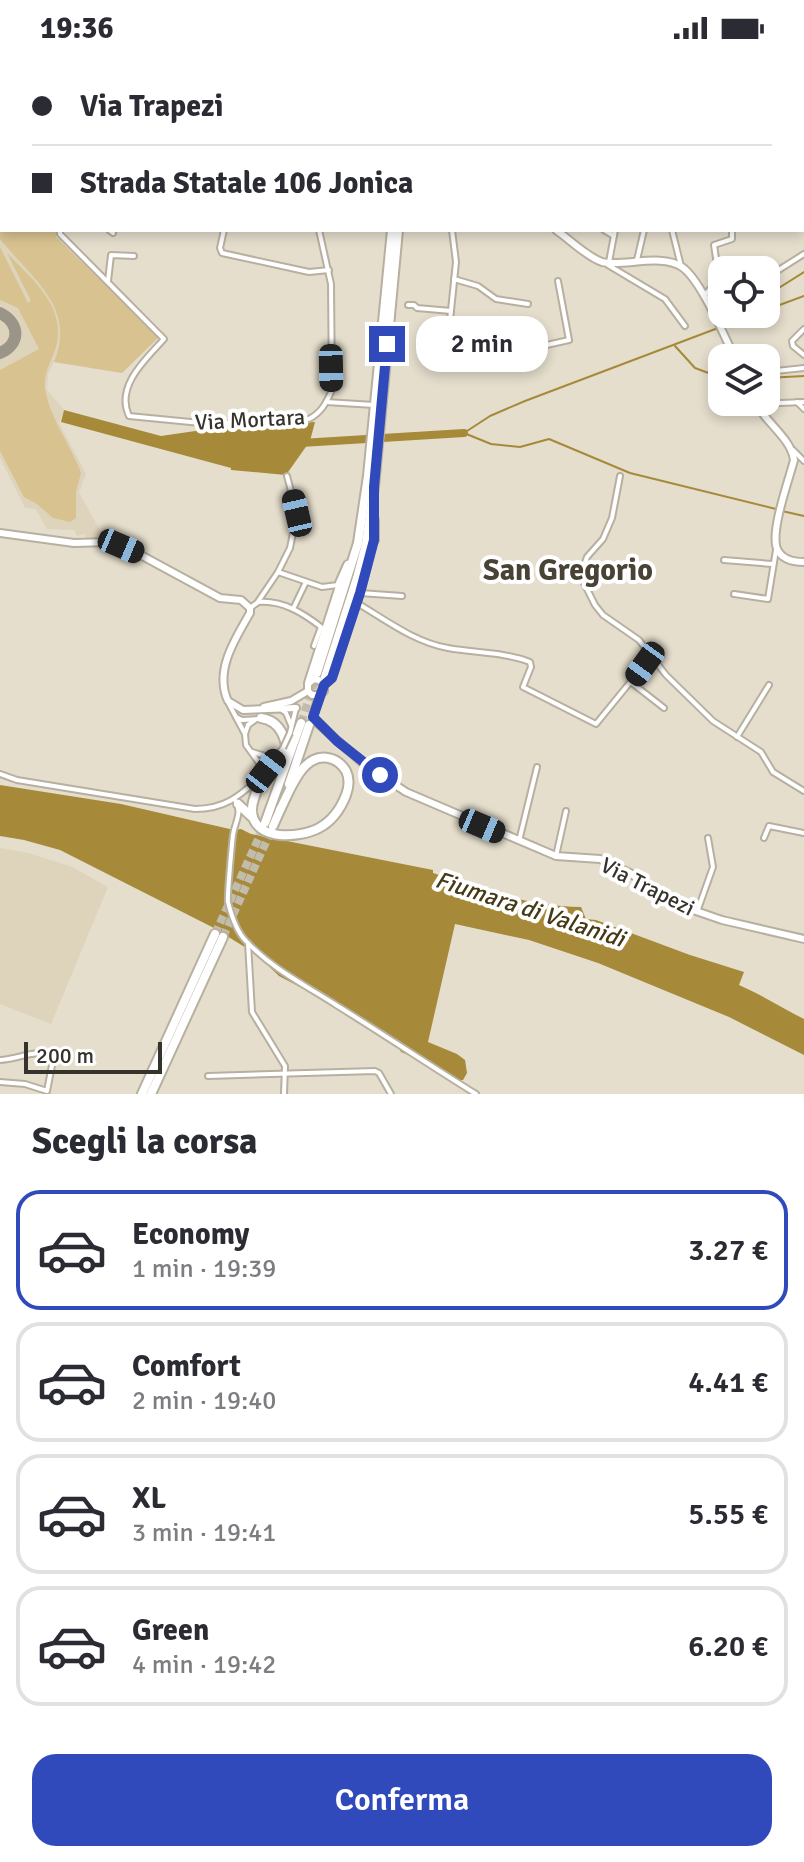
<!DOCTYPE html>
<html lang="it">
<meta charset="utf-8">
<style>
body{margin:0;font-family:Signika,sans-serif;background:#f2f2f3;color:#2b2b33;height:100vh;display:flex;flex-direction:column;font-size:30px;white-space:nowrap}
*{box-sizing:border-box;margin:0}
p{font-size:26px;color:#7c7c81}
.icon{flex:none;width:44px;height:44px;fill:none;stroke:currentColor;stroke-width:2;stroke-linecap:round;stroke-linejoin:round}
.map{position:relative;height:1038px;overflow:hidden}
.sheet{display:flex;flex-direction:column;background:#fff;flex:1}
.sheet>*{flex:none}
.banner{position:absolute;left:0px;top:0px;width:804px;height:176px;box-shadow:0 4px 12px #0003;display:grid;align-content:center;height:176px;padding:0 32px;background:#fff}
.tools{position:absolute;left:708px;top:200px;display:grid;gap:16px}
.tools a{display:grid;place-items:center;width:72px;height:72px;border-radius:16px;background:#fff;box-shadow:0 4px 12px #0003;font-size:40px}
.scale{position:absolute;left:24px;bottom:20px;width:138px;box-sizing:border-box;padding-left:8px;border:4px solid #36332c;border-top:0;font-size:22px;line-height:28px;white-space:nowrap;color:#36332c;-webkit-text-stroke:6px #fff;paint-order:stroke}
.end{position:absolute;width:36px;height:36px;margin:-18px;border:10px solid #304abb;background:#fff;box-shadow:0 0 0 4px #fff}
.from{border-radius:50%}
.bubble{position:absolute;height:56px;border-radius:24px;background:#fff;box-shadow:0 4px 12px #0003;font-size:26px;font-weight:600;line-height:56px;text-align:center}
.car{position:absolute;width:24px;height:48px;margin:-24px -12px;border-radius:10px;box-shadow:0 0 6px 2px #0007;background:linear-gradient(#222 24%,#8ab4d8 0 40%,#222 0 76%,#8ab4d8 0 86%,#222 0)}
.banner b{display:flex;align-items:center;gap:28px;height:76px;font-size:30px}
.banner b+b{border-top:2px solid #e1e1e2}
.banner i{width:20px;height:20px;background:#2b2b33}
ul{padding:0;list-style:none}
li{display:flex;align-items:center;gap:24px;height:120px;margin:0 16px 12px;padding:0 16px;border:4px solid #e1e1e2;border-radius:24px}
li div{flex:1}
li b{display:block;font-size:30px}
li em{font-style:normal;font-weight:600}
li.on{border-color:#304abb}
li>.icon{width:72px;height:72px;stroke-width:1.5}
h2{padding:0 32px;font-size:36px;line-height:96px}
.button{display:flex;gap:16px;margin-top:auto;padding:16px 32px}
.button a{flex:1;height:92px;border-radius:24px;background:#304abb;color:#fff;font-size:32px;font-weight:600;line-height:92px;text-align:center}
.status{display:flex;justify-content:space-between;align-items:center;height:56px;padding:0 40px;background:#fff;direction:ltr}
.status svg{height:22px;fill:currentColor}
.map>svg:first-child{display:block}
</style>
<div class="status"><b>19:36</b><svg viewBox="0 0 49 12"><path d="M0 12V9h3v3zM5 12V6h3v6zM10 12V3h3v9zM15 12V0h3v12zM26 1h20v11H26zM47 4h2v5h-2z"/></svg></div>
<div class="map">
<svg width="804" height="1038" viewBox="0 0 804 1038">
<rect width="100%" height="100%" fill="#e5decd"/>
<g fill="#ded4bc">
<path d="M0,106L2,174H56V181L65,187L159,281L122,317L54,306L48,318L47,334L64,354L59,367L86,418L79,436L104,482L87,483L84,478L77,480L74,474L47,473L36,453L25,452L0,402Z"/>
<path d="M0,792L29,797L72,811L108,831L51,968L0,948Z"/>
</g>
<g fill="#d8c390">
<path d="M0,106L2,174H56V181L159,281L122,317L54,306C77,251 31,222 0,183Z"/>
<path d="M0,191L28,247L31,245L7,197C32,223 67,251 56,291C52,304 43,318 45,332C50,364 71,388 81,417L76,436V462L70,466L53,462L37,448L24,441L0,395V314L39,293L18,252L0,244Z"/>
</g>
<g fill="#a68939">
<path d="M64,354L161,380L209,373L315,366L310,385L286,419L231,414V412L61,366Z"/>
<path d="M0,729L121,748L234,774L241,773L251,778L433,814V817C486,834 526,850 581,851L586,863L596,864L690,899L744,916L739,929C762,939 782,952 804,963V999L729,961L598,907L529,884L455,868L428,986L457,998L465,1004L467,1017L463,1024H457L428,1007L401,996L398,990L315,939L279,920L256,898L214,872L60,794L24,784L0,780Z"/>
</g>
<g fill="none" stroke-linecap="round" stroke-linejoin="round">
<g stroke="#a68939" stroke-width="2">
<path d="M766,240L804,216"/>
<path d="M766,254L804,240"/>
<path d="M720,268L736,258"/>
<path d="M675,290L695,312L722,322"/>
<path d="M766,322L804,320"/>
<path d="M464,377L491,388L520,391L549,383L630,417L776,453"/>
<path d="M464,377L490,360L525,345L755,258"/>
<path d="M782,455L804,460"/>
</g>
<path stroke="#a68939" stroke-width="8" d="M301,387L464,377"/>
<path stroke="#9a9588" stroke-width="12" d="M0,257C20,267 21,288 0,297"/>
<g stroke="#c2bcad" stroke-width="8" stroke-dasharray="8 4" stroke-linecap="butt">
<path d="M301,667L317,618"/>
<path d="M215,878L265,768"/>
<path d="M223,881L272,773"/>
</g>
<defs>
<g id="street">
<path d="M37,0V2"/>
<path d="M235,0L236,2"/>
<path d="M298,0V2"/>
<path d="M13,2L19,0"/>
<path d="M120,2L121,0"/>
<path d="M230,2L232,0"/>
<path d="M325,2L331,0"/>
<path d="M0,8L2,7"/>
<path d="M802,116L804,117"/>
<path d="M802,124L804,123"/>
<path d="M60,174V178L164,283C146,303 115,330 129,360L211,368L309,363C322,356 326,347 332,334L331,228L319,174"/>
<path d="M109,174L113,177"/>
<path d="M224,174L220,192L222,197L309,216L329,214"/>
<path d="M452,174L456,206L446,303L448,308L453,310L569,284L558,225"/>
<path d="M604,174L614,180"/>
<path d="M672,174L681,210"/>
<path d="M637,204L644,174"/>
<path d="M609,206L615,174"/>
<path d="M608,209L665,243L685,270"/>
<path d="M766,222L804,198"/>
<path d="M454,223L478,230L496,243L528,248"/>
<path d="M108,225L111,199L134,200"/>
<path d="M705,239L719,222L714,189L732,183V174"/>
<path d="M408,249H414L417,252L451,255"/>
<path d="M712,256L722,250"/>
<path d="M804,273L792,285L793,290L804,299"/>
<path d="M766,316L804,312"/>
<path d="M326,346L374,349"/>
<path d="M797,346L804,353"/>
<path d="M756,348L804,346"/>
<path d="M793,394L804,405"/>
<path d="M620,420L612,462L603,483L587,501L583,512V525L595,549L603,559L639,584L666,619L713,665L761,696L773,716L804,735"/>
<path d="M724,504L772,508"/>
<path d="M278,516L322,531L338,529"/>
<path d="M360,537L402,540"/>
<path d="M734,538L768,543L776,494"/>
<path d="M259,546C282,544 303,557 321,571L314,590"/>
<path d="M357,547C386,564 414,586 448,592C475,597 504,596 530,606L531,611L523,631L596,668L645,608"/>
<path d="M250,552L257,547L278,516L290,492L297,457L287,420"/>
<path d="M293,553L306,526"/>
<path d="M632,627L664,652"/>
<path d="M229,648L245,678L246,689L259,707L260,721"/>
<path d="M282,654L286,657L291,669"/>
<path d="M236,661L242,664L259,663"/>
<path d="M290,677L296,652"/>
<path d="M245,678L248,669L255,664"/>
<path d="M737,681L769,629"/>
<path d="M252,696L269,701L278,697"/>
<path d="M265,715L283,692"/>
<path d="M0,718L17,724L195,753C224,753 239,741 259,722"/>
<path d="M235,744C243,757 235,765 233,779C232,787 227,841 228,846C231,858 237,876 246,885C272,913 305,929 336,949C383,978 429,1009 476,1038"/>
<path d="M764,782L769,770L804,777"/>
<path d="M519,785L537,711"/>
<path d="M556,800L566,755"/>
<path d="M697,856L713,811L708,782"/>
<path d="M248,887L252,956L285,1010L284,1038"/>
<path d="M0,1004C18,1003 36,993 54,999L47,1035L25,1028L0,1026"/>
<path d="M208,1020L375,1015L379,1017L391,1038"/>
</g>
<g id="secondary">
<path d="M465,0L466,2"/>
<path d="M556,174C569,183 587,201 602,206C622,211 662,197 682,211C701,224 724,280 735,302"/>
<path d="M755,346C765,366 791,382 794,404C789,424 770,475 777,493C782,504 794,506 804,506"/>
<path d="M0,477L74,487L109,486L137,497L220,542L241,544L250,552V557C235,583 214,615 228,645L243,654L296,652"/>
<path d="M308,627L340,527"/>
<path d="M324,629L319,624L314,623L308,628V635L312,639H319L324,635V629L332,622L360,537L374,484"/>
<path d="M319,639L314,657V664L364,708L406,736L556,800L600,803L630,817L670,846L722,864L804,883"/>
<path d="M264,651L291,645L308,635"/>
</g>
<g id="primary">
<path d="M402,0V2"/>
<path d="M392,2L395,0"/>
<path d="M411,2V0"/>
</g>
<g id="highway">
<path d="M374,484V464"/>
<path d="M340,527L348,509"/>
<path d="M317,617L358,487L368,420L392,174"/>
<path d="M325,621L357,522L366,488L374,431L398,174"/>
<path d="M261,662C282,665 288,686 286,704"/>
<path d="M266,715C261,727 251,743 252,756C255,786 300,782 319,772C332,765 341,752 346,739C349,731 350,723 346,715C343,710 338,705 332,703C303,693 290,735 280,754"/>
<path d="M289,728L309,669"/>
<path d="M238,748L253,762"/>
<path d="M265,767L301,667"/>
<path d="M273,770L281,752"/>
<path d="M142,1038L215,878"/>
<path d="M151,1038L223,881"/>
</g>
</defs>
<use href="#street" stroke="#b7b0a0" stroke-width="8"/>
<use href="#secondary" stroke="#b7b0a0" stroke-width="10"/>
<use href="#primary" stroke="#b7b0a0" stroke-width="10"/>
<use href="#highway" stroke="#b7b0a0" stroke-width="12"/>
<use href="#street" stroke="#fff" stroke-width="4"/>
<use href="#secondary" stroke="#fff" stroke-width="6"/>
<use href="#primary" stroke="#fff" stroke-width="6"/>
<use href="#highway" stroke="#fff" stroke-width="8"/>
<defs>
<path id="street-bridge" d="M283,692L290,677"/>
</defs>
<use href="#street-bridge" stroke="#b7b0a0" stroke-width="8" stroke-linecap="butt"/>
<use href="#street-bridge" stroke="#fff" stroke-width="4"/>
</g>
<g fill="none" stroke-linecap="round" stroke-linejoin="round">
<path stroke="#304abb" stroke-width="10" d="M380,719L337,685L313,661L324,629L332,622L360,537L374,484V431L387,288"/>
</g>
<g text-anchor="middle" stroke-width="8" stroke-linejoin="round" paint-order="stroke">
<g font-size="22" fill="#36332c" stroke="#fff">
<text transform="translate(250 363) rotate(-3)" y="8">Via Mortara</text>
<text transform="translate(648 830) rotate(27)" y="8">Via Trapezi</text>
</g>
<g font-size="24" font-style="italic" fill="#463916" stroke="#fff">
<text transform="translate(530 853) rotate(18)" y="8">Fiumara di Valanidi</text>
</g>
<g font-size="30" font-weight="bold" fill="#494335" stroke="#fff">
<text x="568" y="524">San Gregorio</text>
</g>
</g>
</svg>
<div class="tools">
<a><svg class="icon" aria-label="locate" viewBox="0 0 24 24"><circle cx="12" cy="12" r="6"/><path d="M12 2v4M12 18v4M2 12h4M18 12h4"/></svg></a>
<a><svg class="icon" aria-label="layers" viewBox="0 0 24 24"><path d="M12 4l9 5-9 5-9-5zM3 14l9 5 9-5"/></svg></a>
</div>
<div class="scale">200 m</div>
<i class="end from" style="left:380px;top:719px"></i>
<i class="end" style="left:387px;top:288px"></i>
<div class="bubble" style="left:416px;top:260px;width:132px">2 min</div>
<i class="car" style="left:331px;top:312px;rotate:179deg"></i>
<i class="car" style="left:297px;top:457px;rotate:347deg"></i>
<i class="car" style="left:121px;top:490px;rotate:113deg"></i>
<i class="car" style="left:645px;top:608px;rotate:216deg"></i>
<i class="car" style="left:266px;top:715px;rotate:38deg"></i>
<i class="car" style="left:482px;top:770px;rotate:113deg"></i>
<div class="banner">
<b><i class="from"></i>Via Trapezi</b>
<b><i></i>Strada Statale 106 Jonica</b>
</div>
</div>
<section class="sheet">
<h2>Scegli la corsa</h2>
<ul>
<li class="on"><svg class="icon" aria-label="car" viewBox="0 0 24 24"><path d="M5 17H2v-5l4-1 3-4h7l3 4 3 1v5h-3M9 17h6M6 11h13"/><circle cx="7" cy="17" r="2"/><circle cx="17" cy="17" r="2"/></svg><div><b>Economy</b><p>1 min · 19:39</p></div><em>3.27 €</em></li>
<li><svg class="icon" aria-label="car" viewBox="0 0 24 24"><path d="M5 17H2v-5l4-1 3-4h7l3 4 3 1v5h-3M9 17h6M6 11h13"/><circle cx="7" cy="17" r="2"/><circle cx="17" cy="17" r="2"/></svg><div><b>Comfort</b><p>2 min · 19:40</p></div><em>4.41 €</em></li>
<li><svg class="icon" aria-label="car" viewBox="0 0 24 24"><path d="M5 17H2v-5l4-1 3-4h7l3 4 3 1v5h-3M9 17h6M6 11h13"/><circle cx="7" cy="17" r="2"/><circle cx="17" cy="17" r="2"/></svg><div><b>XL</b><p>3 min · 19:41</p></div><em>5.55 €</em></li>
<li><svg class="icon" aria-label="car" viewBox="0 0 24 24"><path d="M5 17H2v-5l4-1 3-4h7l3 4 3 1v5h-3M9 17h6M6 11h13"/><circle cx="7" cy="17" r="2"/><circle cx="17" cy="17" r="2"/></svg><div><b>Green</b><p>4 min · 19:42</p></div><em>6.20 €</em></li>
</ul>
<div class="button"><a>Conferma</a></div>
</section>
